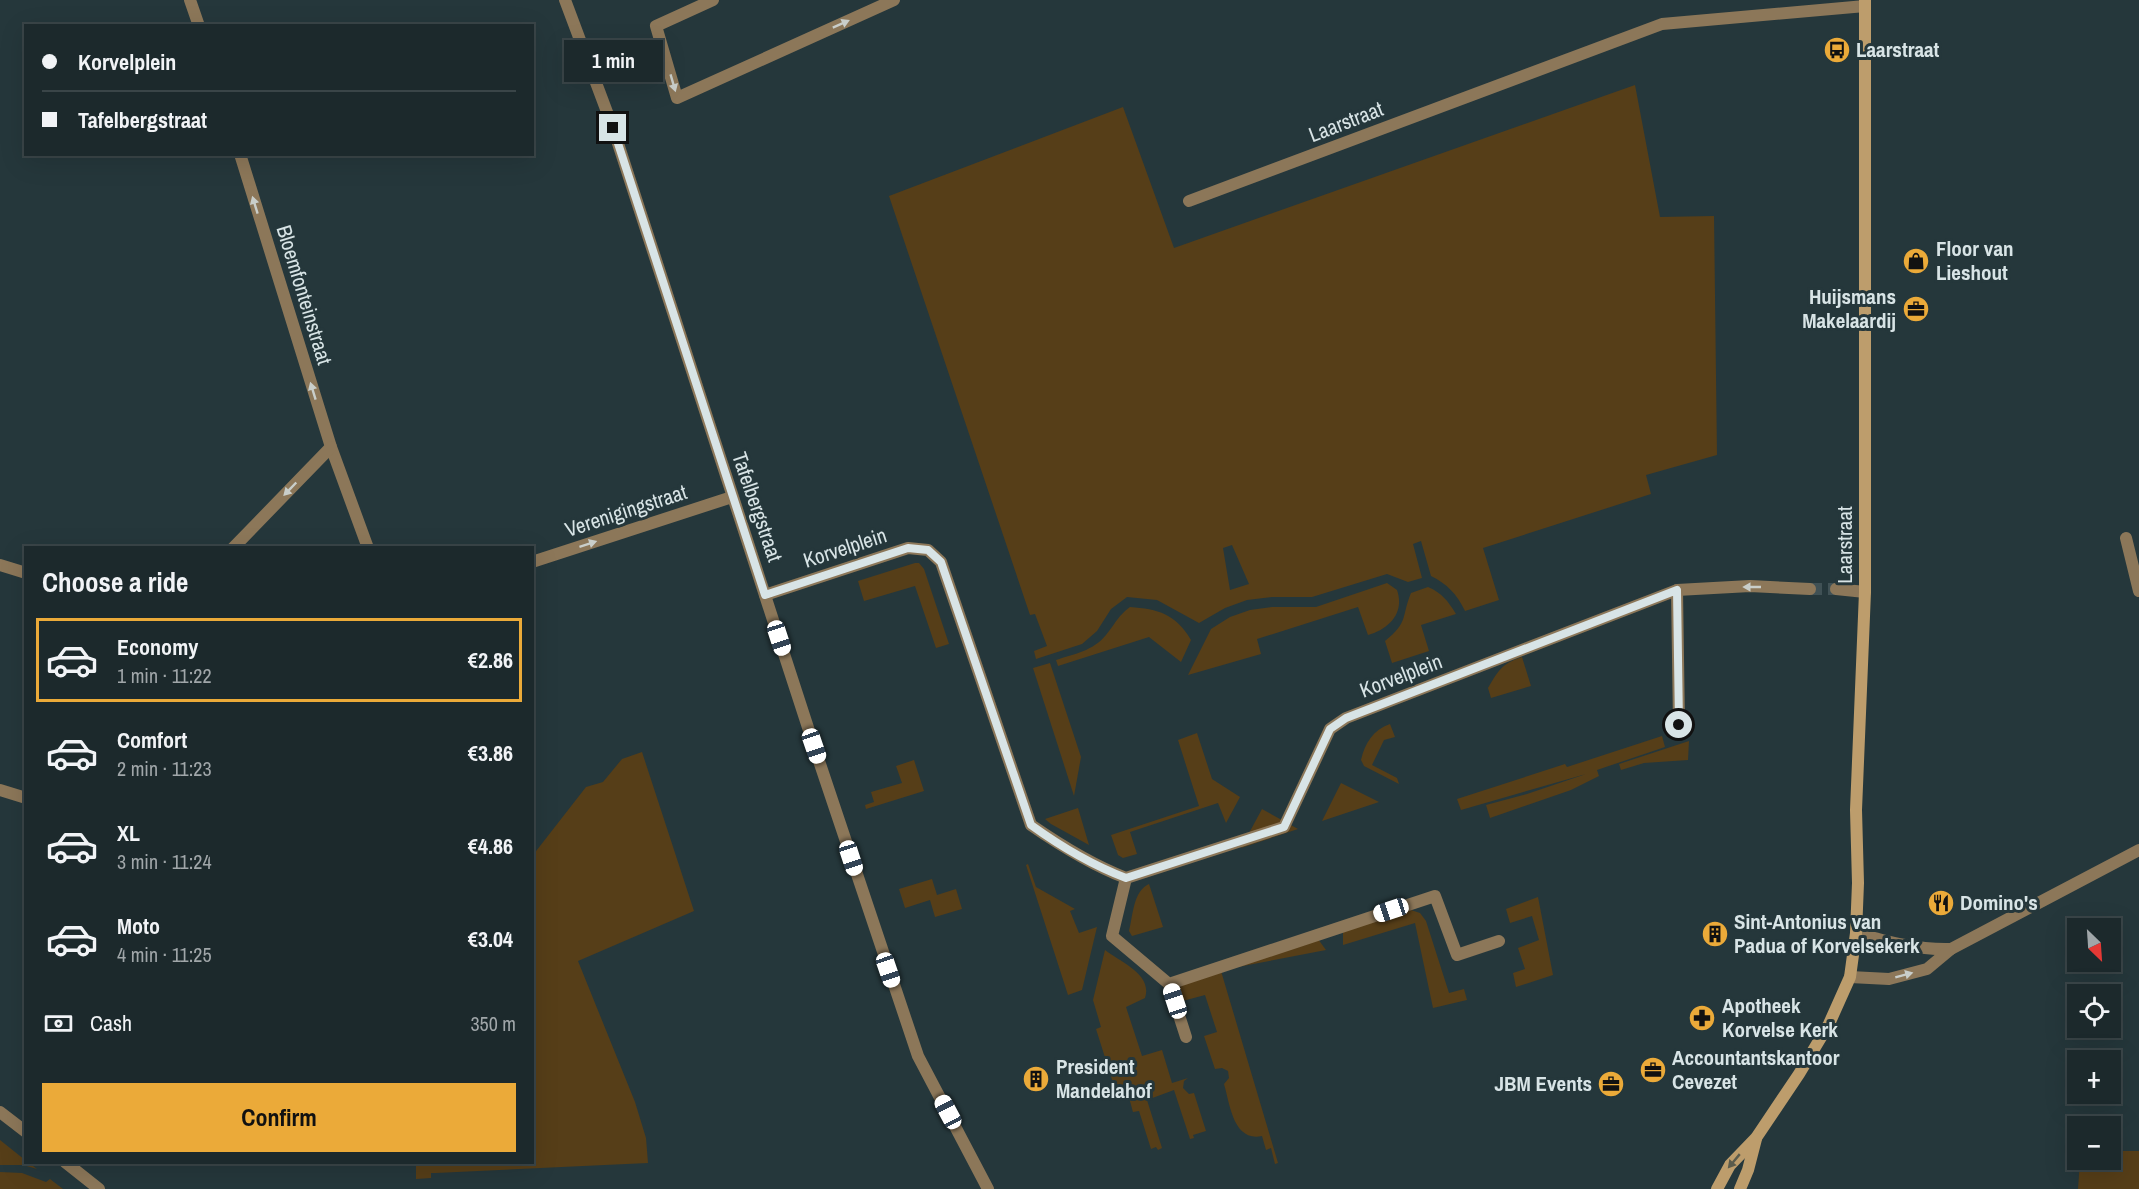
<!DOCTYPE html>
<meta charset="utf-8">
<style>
body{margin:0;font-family:"Archivo Narrow",sans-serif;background:#293538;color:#f1f3f6;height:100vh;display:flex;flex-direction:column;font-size:22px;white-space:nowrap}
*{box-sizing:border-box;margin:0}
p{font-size:20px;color:#a0a6a9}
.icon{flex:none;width:33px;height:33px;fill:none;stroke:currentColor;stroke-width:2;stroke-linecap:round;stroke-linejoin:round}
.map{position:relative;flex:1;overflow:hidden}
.side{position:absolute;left:24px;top:546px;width:510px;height:618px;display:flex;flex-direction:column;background:#1c292c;border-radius:0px;box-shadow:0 6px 24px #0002,0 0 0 2px #3a4548}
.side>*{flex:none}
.top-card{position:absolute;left:24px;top:24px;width:510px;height:132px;border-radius:0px;box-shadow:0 6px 24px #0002,0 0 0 2px #3a4548;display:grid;align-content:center;height:132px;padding:0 18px;background:#1c292c}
.needle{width:39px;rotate:155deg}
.fabs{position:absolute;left:2067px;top:918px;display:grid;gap:12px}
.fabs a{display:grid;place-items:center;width:54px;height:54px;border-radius:0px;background:#1c292c;box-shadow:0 6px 24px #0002,0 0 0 2px #3a4548;font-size:30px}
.end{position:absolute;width:27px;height:27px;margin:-14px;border:8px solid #d8e4e6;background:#111;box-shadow:0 0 0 3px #111}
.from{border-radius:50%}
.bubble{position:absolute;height:42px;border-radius:0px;background:#1c292c;box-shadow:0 6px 24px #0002,0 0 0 2px #3a4548;font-size:20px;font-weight:700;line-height:42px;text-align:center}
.car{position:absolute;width:18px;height:36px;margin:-18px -9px;border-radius:8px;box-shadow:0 0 4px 2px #0007;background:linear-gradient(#fff 24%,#345 0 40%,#fff 0 76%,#345 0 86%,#fff 0)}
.top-card b{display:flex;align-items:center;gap:21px;height:57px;font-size:22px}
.top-card b+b{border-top:2px solid #3a4548}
.top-card i{width:15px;height:15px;background:#f1f3f6}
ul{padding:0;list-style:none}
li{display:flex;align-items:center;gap:18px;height:84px;margin:0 12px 9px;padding:0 6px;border:3px solid transparent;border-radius:0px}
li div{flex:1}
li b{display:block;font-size:22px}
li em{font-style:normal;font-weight:700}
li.active{border-color:#ebaa39}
li>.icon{width:54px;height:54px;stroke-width:1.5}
h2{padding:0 18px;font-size:27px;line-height:72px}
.pay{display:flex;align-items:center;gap:15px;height:66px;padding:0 18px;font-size:22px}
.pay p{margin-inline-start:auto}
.action{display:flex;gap:12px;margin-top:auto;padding:12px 18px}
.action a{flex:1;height:69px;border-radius:0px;background:#ebaa39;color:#111;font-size:24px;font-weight:700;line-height:69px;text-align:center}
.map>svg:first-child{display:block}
</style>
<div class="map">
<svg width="2139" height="1189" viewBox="0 0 2139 1189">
<rect width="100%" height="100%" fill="#25373b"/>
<g fill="#563e18" fill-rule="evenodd">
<path d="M1635,85L1660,217L1714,216L1717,455L1646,475L1651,494L1483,548L1499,600L1465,611C1457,594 1447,584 1431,576L1421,541L1413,544L1422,578L1408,582L1387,574L1312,597H1272L1247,600L1225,608L1199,623L1157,600L1127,597L1111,609L1097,631L1082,644L1036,659L1034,651L1047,646L1035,614L1030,615L889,196L1123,107L1174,248ZM1232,545L1249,584L1230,590L1223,548Z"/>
<path d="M915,563H919L924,569L949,644L936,648L915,586L864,601L858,581Z"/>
<path d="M1387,583L1397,590C1405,613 1389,629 1368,635L1358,607L1257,639L1261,654L1188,675L1211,629L1230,617L1250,610L1272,607H1316Z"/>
<path d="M1428,587C1442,593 1448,601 1456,614L1421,625L1429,651L1392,663L1385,641C1409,622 1401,617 1411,593Z"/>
<path d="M1130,607C1158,609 1176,614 1191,640L1181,662L1149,637L1058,666L1056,660C1074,654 1093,651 1106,635C1116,623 1117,617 1130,607Z"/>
<path d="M1522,657L1531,686L1491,698L1488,688C1499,670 1501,664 1522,657Z"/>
<path d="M1050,663L1081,757L1074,796L1033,668Z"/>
<path d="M1390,724L1395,737L1384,740L1372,765L1397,778L1399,784L1364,766L1361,760C1365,743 1373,730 1390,724Z"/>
<path d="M1197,733L1212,779L1240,797L1226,823L1218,803L1130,832L1137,854L1123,858L1118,855L1111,835L1199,806L1178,740Z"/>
<path d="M1662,736L1665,747L1597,770L1599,776L1571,790L1490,818L1486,805L1527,794L1586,774L1461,810L1457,799L1565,764L1567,767Z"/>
<path d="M1689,741L1688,760L1644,763L1621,770L1619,764Z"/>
<path d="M642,752L694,911L578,961L635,1102L646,1138L648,1163L436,1173H431V1178L416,1179V1163L532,1162L533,855L586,787L603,782L622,759Z"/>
<path d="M914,760L924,791L866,809L865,805L874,802L871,792L902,783L896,766Z"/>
<path d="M1341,783L1379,802L1322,821Z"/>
<path d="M1078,808L1089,845L1051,824L1045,819Z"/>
<path d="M1262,809L1298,829L1241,848Z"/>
<path d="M1028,864L1036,887L1075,909L1070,911L1079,933L1097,927L1082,990L1068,995L1026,865Z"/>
<path d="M932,879L937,895L956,889L962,909L935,917L930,900L905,908L899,889Z"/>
<path d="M1149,884L1163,927L1132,936L1129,931C1133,916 1133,891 1149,884Z"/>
<path d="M1538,897L1553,975L1516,987L1513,973L1525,969L1518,948L1539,940L1532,916L1510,923L1506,909Z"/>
<path d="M1411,910L1420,913L1426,921L1449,993L1464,989L1467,1000L1433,1008L1415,923L1343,945V931Z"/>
<path d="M1318,939L1326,950L1222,970Z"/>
<path d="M1105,950C1120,962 1153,974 1145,998L1126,1007L1142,1056L1162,1050L1172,1083L1188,1078L1184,1081L1183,1088L1189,1094L1194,1093L1206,1131L1193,1135L1194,1138L1190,1139L1174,1090L1147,1100L1162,1148L1158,1150L1156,1147L1151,1149L1139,1111L1133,1112C1130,1101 1129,1090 1115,1089L1096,1029L1101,1027L1093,1000Z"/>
<path d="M1221,971L1278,1163L1275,1164L1271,1148L1266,1150L1262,1136C1233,1142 1230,1104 1224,1084L1229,1078L1228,1071L1222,1068L1215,1069L1204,1036L1217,1032L1205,995L1179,1002L1178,995L1181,985Z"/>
<path d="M0,1140L25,1160L26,1162L29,1163L37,1169L23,1165H0Z"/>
<path d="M2111,1151H2139V1189H2078L2080,1160H2110Z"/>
<path d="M0,1172L22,1173L46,1182L50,1179L63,1189H0Z"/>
</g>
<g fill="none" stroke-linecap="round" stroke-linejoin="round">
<path stroke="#405155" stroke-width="12" stroke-dasharray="12 6" stroke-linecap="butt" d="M1810,589H1836"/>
<g stroke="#8c7759" stroke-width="12">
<path d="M2126,538L2139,591"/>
<path d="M0,790L26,798"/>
</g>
<g stroke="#8c7759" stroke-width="12">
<path d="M190,0L199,26"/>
<path d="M565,0L613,128L814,746L918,1056L988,1189"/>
<path d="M713,0L656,26L677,98L894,0"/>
<path d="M240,154L331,447L368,548"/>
<path d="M1189,201L1662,24L1865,6"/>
<path d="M233,548L331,447"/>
<path d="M532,562L732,497"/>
<path d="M0,565L26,573"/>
<path d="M1836,589L1865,592"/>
<path d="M1677,590L1679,725"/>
<path d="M765,595L908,548L928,550L941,562L1031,825C1060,845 1092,865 1126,878L1284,827L1330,729L1346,718L1677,590L1750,586L1810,589"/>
<path d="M1126,878L1112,936L1169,984L1435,896L1457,955L1499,941"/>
<path d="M1856,933C1888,942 1918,950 1951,949"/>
<path d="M1850,977L1889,979L1927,969L1951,949L2139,850"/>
<path d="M1169,984L1186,1037"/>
<path d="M0,1112L26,1132"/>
<path d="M65,1162L99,1189"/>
</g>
<g stroke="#bd9d6c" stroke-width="12">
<path d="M1717,1189L1730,1165L1756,1138L1799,1074L1829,1024L1850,977L1856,933L1858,883L1856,810L1865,592V0"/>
<path d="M1740,1189L1748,1170L1756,1139"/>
</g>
</g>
<defs><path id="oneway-solid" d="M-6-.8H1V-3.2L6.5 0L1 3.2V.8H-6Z" transform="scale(1.5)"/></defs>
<g fill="#c9ceca">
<use href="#oneway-solid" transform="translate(841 24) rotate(-24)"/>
<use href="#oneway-solid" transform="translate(673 83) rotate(74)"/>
<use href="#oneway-solid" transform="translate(255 205) rotate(-107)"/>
<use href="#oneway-solid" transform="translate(313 391) rotate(-107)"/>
<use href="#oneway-solid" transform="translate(290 489) rotate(134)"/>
<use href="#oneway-solid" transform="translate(588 544) rotate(-18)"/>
<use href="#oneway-solid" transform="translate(1752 587) rotate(-180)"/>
<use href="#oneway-solid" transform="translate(1904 975) rotate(-15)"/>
</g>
<use fill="#5a5b4c" href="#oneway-solid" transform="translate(1734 1161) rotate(130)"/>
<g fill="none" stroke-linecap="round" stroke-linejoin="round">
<path stroke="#d8e4e6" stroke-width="8" d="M613,128L765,595L908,548L928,550L941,562L1031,825C1060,846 1092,865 1126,878L1284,827L1330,729L1346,718L1677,590L1679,725"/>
</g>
<defs>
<symbol id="bus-disc" viewBox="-11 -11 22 22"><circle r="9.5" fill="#ebaa39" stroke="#25373b"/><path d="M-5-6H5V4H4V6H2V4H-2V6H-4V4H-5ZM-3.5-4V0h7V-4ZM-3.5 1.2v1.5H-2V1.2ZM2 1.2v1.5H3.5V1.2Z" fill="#111"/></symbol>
<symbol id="shop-disc" viewBox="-11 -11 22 22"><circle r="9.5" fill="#ebaa39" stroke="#25373b"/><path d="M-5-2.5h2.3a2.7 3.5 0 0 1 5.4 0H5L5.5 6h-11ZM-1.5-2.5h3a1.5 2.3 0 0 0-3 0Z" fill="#111"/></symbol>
<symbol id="office-disc" viewBox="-11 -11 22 22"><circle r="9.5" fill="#ebaa39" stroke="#25373b"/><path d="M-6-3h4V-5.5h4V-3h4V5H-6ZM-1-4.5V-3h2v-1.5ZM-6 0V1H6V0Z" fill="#111"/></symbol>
<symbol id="restaurant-disc" viewBox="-11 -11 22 22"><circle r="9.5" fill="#ebaa39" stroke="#25373b"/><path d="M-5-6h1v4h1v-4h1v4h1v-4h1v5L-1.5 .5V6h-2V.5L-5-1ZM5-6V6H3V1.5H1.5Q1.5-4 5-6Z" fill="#111"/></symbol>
<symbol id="building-disc" viewBox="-11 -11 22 22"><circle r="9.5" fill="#ebaa39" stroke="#25373b"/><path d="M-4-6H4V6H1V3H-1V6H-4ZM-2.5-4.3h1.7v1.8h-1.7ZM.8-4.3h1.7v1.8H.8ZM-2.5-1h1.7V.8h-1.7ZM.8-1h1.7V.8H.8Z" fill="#111"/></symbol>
<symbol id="pharmacy-disc" viewBox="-11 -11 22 22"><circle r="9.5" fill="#ebaa39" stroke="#25373b"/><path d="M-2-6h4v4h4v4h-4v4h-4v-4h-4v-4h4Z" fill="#111"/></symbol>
</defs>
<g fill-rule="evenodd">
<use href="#bus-disc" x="1822" y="35" width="30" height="30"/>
<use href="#shop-disc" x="1901" y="246" width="30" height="30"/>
<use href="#office-disc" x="1901" y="294" width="30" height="30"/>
<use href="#restaurant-disc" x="1926" y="888" width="30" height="30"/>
<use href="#building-disc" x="1700" y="919" width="30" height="30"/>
<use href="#pharmacy-disc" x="1687" y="1003" width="30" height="30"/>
<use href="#office-disc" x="1638" y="1055" width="30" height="30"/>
<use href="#building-disc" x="1021" y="1064" width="30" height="30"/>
<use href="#office-disc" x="1596" y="1069" width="30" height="30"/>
</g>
<g text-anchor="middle" stroke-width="6" stroke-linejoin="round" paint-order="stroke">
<g font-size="21" font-weight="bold" fill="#d8e4e6" stroke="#25373b" text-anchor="start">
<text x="1856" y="57">Laarstraat</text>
<text x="1936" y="256">Floor van<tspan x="1936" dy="24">Lieshout</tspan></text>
<text x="1896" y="304" text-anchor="end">Huijsmans<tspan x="1896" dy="24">Makelaardij</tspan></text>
<text x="1960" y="910">Domino's</text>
<text x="1734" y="929">Sint-Antonius van<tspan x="1734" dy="24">Padua of Korvelsekerk</tspan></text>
<text x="1722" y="1013">Apotheek<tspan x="1722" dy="24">Korvelse Kerk</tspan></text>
<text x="1672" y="1065">Accountantskantoor<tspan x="1672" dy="24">Cevezet</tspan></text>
<text x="1056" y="1074">President<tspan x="1056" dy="24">Mandelahof</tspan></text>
<text x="1592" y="1091" text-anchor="end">JBM Events</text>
</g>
<g font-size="21" fill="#d8e4e6" stroke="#25373b">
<text transform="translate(1346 122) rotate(-21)" y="7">Laarstraat</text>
<text transform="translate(304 295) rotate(73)" y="7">Bloemfonteinstraat</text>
<text transform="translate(757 507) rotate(71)" y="7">Tafelbergstraat</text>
<text transform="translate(626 511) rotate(-18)" y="7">Verenigingstraat</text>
<text transform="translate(1845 545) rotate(-90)" y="7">Laarstraat</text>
<text transform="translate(845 548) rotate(-18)" y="7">Korvelplein</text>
<text transform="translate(1401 676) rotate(-21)" y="7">Korvelplein</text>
</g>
</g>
</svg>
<div class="fabs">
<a><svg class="needle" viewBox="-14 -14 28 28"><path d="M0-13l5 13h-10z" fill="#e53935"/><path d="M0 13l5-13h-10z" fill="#a0a6a9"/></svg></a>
<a><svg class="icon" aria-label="locate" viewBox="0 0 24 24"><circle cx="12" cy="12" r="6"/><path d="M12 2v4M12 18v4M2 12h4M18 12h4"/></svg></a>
<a>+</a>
<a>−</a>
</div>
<i class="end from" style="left:1679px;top:725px"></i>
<i class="end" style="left:613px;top:128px"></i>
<div class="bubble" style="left:564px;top:40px;width:99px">1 min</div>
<i class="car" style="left:779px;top:638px;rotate:162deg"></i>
<i class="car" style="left:814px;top:746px;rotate:161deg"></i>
<i class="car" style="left:851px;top:858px;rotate:162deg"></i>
<i class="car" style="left:1391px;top:910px;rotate:252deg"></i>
<i class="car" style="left:888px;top:970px;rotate:161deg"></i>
<i class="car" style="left:1175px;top:1001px;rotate:342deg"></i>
<i class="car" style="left:948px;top:1112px;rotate:332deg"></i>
<div class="top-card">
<b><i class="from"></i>Korvelplein</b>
<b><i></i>Tafelbergstraat</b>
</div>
<section class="side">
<h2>Choose a ride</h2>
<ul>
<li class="active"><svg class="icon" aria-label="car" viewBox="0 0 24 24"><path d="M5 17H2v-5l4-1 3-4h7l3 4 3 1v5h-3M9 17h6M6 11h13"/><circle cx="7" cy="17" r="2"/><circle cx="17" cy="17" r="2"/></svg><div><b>Economy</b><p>1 min · 11:22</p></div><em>€2.86</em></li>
<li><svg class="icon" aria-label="car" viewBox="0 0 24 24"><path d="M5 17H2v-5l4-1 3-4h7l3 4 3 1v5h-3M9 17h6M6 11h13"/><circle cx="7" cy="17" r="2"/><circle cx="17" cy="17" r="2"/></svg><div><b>Comfort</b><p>2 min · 11:23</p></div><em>€3.86</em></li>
<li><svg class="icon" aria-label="car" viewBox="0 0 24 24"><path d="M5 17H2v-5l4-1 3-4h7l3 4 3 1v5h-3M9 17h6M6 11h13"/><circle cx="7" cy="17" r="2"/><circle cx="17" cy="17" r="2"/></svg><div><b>XL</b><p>3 min · 11:24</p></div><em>€4.86</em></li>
<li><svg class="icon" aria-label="car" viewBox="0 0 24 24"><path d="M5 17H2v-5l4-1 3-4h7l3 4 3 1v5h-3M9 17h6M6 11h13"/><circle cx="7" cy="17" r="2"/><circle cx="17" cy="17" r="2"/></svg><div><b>Moto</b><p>4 min · 11:25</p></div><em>€3.04</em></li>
</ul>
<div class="pay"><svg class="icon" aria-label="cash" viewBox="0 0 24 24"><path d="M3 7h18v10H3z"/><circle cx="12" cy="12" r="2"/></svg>Cash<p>350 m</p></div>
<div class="action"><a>Confirm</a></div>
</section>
</div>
